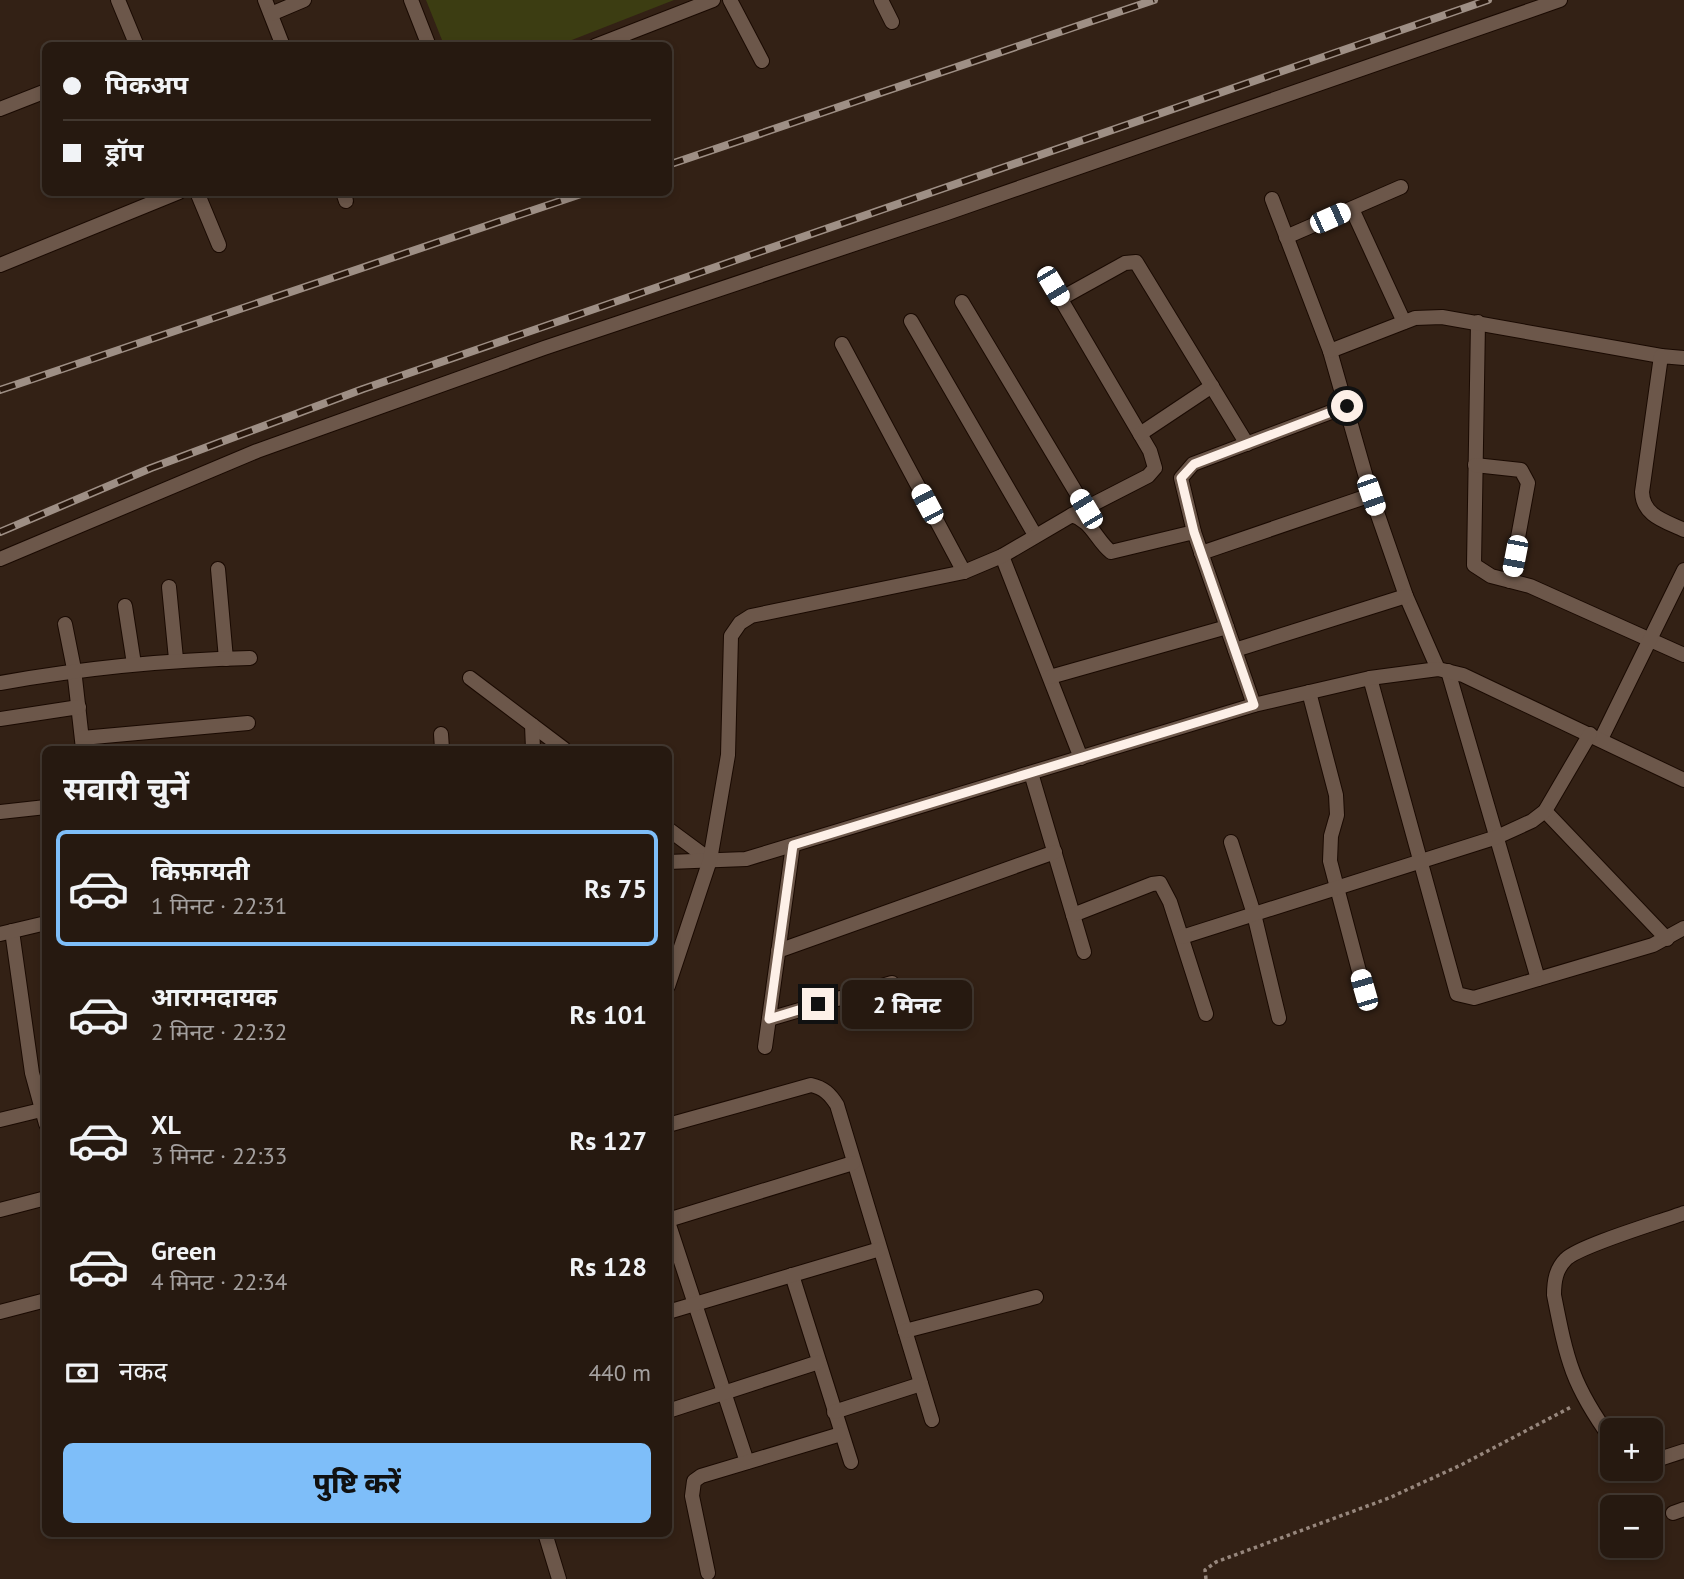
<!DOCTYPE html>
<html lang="hi">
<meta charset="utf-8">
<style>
body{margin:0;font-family:"PT Sans","Noto Sans Devanagari",sans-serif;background:#2e2219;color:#f1f3f6;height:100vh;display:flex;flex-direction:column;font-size:26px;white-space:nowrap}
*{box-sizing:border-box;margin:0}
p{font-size:23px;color:#a4a09f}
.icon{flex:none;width:38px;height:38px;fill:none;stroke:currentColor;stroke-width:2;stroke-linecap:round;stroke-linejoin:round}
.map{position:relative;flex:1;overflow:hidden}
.sheet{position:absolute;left:42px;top:746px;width:630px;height:791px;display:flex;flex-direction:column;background:#261910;border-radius:10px;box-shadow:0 4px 10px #0003,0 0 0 2px #423830}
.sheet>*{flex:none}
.hud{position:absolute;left:42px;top:42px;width:630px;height:154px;border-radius:10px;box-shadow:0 4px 10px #0003,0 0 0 2px #423830;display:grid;align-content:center;height:154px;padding:0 21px;background:#261910}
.buttons{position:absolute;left:1600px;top:1418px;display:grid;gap:14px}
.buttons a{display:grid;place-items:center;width:63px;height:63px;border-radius:10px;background:#261910;box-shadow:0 4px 10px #0003,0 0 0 2px #423830;font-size:35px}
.end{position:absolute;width:32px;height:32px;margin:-16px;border:9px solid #fdf0e8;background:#111;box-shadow:0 0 0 4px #111}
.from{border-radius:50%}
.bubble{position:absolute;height:49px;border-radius:10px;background:#261910;box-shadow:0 4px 10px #0003,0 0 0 2px #423830;font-size:23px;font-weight:800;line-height:49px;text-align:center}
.car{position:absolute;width:21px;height:42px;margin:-21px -10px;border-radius:9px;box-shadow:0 0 5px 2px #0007;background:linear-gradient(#fff 24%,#345 0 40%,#fff 0 76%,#345 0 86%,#fff 0)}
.hud b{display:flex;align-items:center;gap:24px;height:66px;font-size:26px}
.hud b+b{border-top:2px solid #423830}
.hud i{width:18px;height:18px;background:#f1f3f6}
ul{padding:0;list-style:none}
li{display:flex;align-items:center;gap:21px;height:116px;margin:0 14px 10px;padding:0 7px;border:4px solid transparent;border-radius:10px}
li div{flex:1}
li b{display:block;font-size:26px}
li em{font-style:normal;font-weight:800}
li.active{border-color:#7ebef9}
li>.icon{width:63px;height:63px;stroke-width:1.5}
h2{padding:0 21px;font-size:32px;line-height:84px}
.pay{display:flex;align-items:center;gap:18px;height:77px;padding:0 21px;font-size:26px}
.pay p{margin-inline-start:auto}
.action{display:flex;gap:14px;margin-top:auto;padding:14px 21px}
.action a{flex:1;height:80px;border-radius:10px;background:#7ebef9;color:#111;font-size:28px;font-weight:800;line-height:80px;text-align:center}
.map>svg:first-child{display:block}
</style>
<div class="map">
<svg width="1684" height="1579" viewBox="0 0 1684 1579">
<rect width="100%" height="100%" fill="#332115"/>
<path fill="#3c3d12" d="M426,0H674L559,45H444Z"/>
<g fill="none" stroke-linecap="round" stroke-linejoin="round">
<defs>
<g id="minor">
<path d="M118,0L137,46"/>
<path d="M265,0L283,46"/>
<path d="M411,0L429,46"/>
<path d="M730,0L762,61"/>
<path d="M881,0L892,22"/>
<path d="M271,14L304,0"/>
<path d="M595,46L713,0"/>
<path d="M0,109L46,91"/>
<path d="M197,192L219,245"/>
<path d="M343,192L346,201"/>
<path d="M1272,199L1330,351L1371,495L1406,596L1438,669"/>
<path d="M1352,209L1404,322"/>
<path d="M1286,237L1401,187"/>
<path d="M0,265L179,192"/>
<path d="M1046,274L1150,451L1155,468L1148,476L1072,515"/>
<path d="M1060,299L1125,263L1136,262L1247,444"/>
<path d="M962,302L1086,509"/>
<path d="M911,321L1035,535"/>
<path d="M1478,322L1474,565L1491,576L1530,586L1684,655"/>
<path d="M842,344L964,572"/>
<path d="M1330,351L1415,318L1442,317L1661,356"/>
<path d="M1684,358L1661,356L1642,492C1643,516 1665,521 1684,530"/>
<path d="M1140,434L1212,386"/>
<path d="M1475,465L1521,470L1528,483L1510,581"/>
<path d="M1201,553L1371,495"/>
<path d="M1002,556L1081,758"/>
<path d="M0,559L257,451L544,348L947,213L1560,0"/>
<path d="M218,569L226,659"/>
<path d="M169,587L176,659"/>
<path d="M125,606L134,664"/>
<path d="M65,624L74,669L83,749"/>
<path d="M1235,650L1406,596"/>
<path d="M1448,671L1538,979"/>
<path d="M1050,677L1227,627"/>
<path d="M470,678L564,749"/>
<path d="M1370,678L1457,994L1474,998L1653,945L1684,928"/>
<path d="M0,683C84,668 165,660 250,658"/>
<path d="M1309,692L1336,795L1337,815L1331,836L1330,861L1364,990"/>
<path d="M1254,705L1194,532L1181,478L1193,464L1347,406"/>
<path d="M0,719L79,707"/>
<path d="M532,725L533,749"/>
<path d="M441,734L442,749"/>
<path d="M82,738L248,723"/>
<path d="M1601,739L1684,570"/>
<path d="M1031,773L1084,952"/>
<path d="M1545,811L1667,939"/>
<path d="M0,812L46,807"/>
<path d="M668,829L710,860"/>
<path d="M1231,842L1254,914L1279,1018"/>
<path d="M668,862L746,859L1254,705L1370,678L1438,669L1463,675L1684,780"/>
<path d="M1073,915L1152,884L1160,883L1170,902L1206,1014"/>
<path d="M12,931L32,1073L46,1124"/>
<path d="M0,934L46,923"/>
<path d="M1182,937L1497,837L1532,821L1545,811L1590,734"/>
<path d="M778,951L1055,852"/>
<path d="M668,986L710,860L728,755L731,636L740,623L751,616L964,572L1002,556L1072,515C1092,521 1096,540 1111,552L1194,532"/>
<path d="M769,1019L892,983"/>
<path d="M765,1047L793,845"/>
<path d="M0,1120L41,1110"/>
<path d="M668,1125L811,1085C824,1088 830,1094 837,1105L932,1420"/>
<path d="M0,1210L46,1198"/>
<path d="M668,1220L853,1163"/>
<path d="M668,1222L747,1462"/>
<path d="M792,1275L851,1462"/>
<path d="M0,1312L46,1300"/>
<path d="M668,1312L880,1249"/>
<path d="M905,1331L1036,1297"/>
<path d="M668,1411L819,1362"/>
<path d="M834,1412L921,1384"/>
<path d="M1612,1440C1572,1385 1567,1361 1554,1295C1554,1281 1556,1269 1566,1259C1581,1245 1660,1222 1684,1213"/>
<path d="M1650,1462L1684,1451"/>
<path d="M1673,1513L1684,1509"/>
<path d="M545,1533L559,1579"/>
<path d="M708,1573L692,1496L694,1481L701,1476L841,1434"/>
</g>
</defs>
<use href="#minor" stroke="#1a0a02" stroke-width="16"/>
<path stroke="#97877d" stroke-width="3.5" stroke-dasharray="3.5 3.5" stroke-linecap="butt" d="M1206,1579L1205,1570L1216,1562L1389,1498L1461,1465L1573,1406"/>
<use href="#minor" stroke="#6c574a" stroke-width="14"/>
<defs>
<g id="rail">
<path d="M668,165L1154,0"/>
<path d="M0,390L587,192"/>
<path d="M0,532L151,468L363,389L1488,0"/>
</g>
</defs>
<use href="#rail" stroke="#9e8f85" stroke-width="8"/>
<use href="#rail" stroke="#28170c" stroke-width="5" stroke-dasharray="16" stroke-linecap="butt"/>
</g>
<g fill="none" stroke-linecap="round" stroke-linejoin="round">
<path stroke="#fdf0e8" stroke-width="9" d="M818,1004L769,1019L793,845L1254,705L1194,532L1181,478L1194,464L1347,406"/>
</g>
</svg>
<div class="buttons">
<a>+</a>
<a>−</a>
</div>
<i class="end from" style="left:1347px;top:406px"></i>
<i class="end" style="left:818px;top:1004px"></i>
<div class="bubble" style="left:842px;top:980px;width:130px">2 मिनट</div>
<i class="car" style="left:1330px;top:218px;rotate:66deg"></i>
<i class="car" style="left:1053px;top:286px;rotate:149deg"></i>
<i class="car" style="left:1371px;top:495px;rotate:161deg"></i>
<i class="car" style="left:927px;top:504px;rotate:332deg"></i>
<i class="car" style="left:1086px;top:509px;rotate:329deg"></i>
<i class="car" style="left:1515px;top:556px;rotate:191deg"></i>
<i class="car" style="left:1364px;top:990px;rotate:344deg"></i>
<div class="hud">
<b><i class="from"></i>पिकअप</b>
<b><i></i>ड्रॉप</b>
</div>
<section class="sheet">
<h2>सवारी चुनें</h2>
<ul>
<li class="active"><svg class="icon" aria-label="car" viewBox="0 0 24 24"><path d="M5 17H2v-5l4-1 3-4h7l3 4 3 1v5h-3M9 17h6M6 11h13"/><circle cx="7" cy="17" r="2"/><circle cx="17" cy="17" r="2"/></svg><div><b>किफ़ायती</b><p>1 मिनट · 22:31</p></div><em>Rs 75</em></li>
<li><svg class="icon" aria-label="car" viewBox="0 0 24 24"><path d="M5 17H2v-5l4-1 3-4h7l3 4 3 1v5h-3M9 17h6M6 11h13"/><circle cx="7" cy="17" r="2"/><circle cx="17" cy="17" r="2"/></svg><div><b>आरामदायक</b><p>2 मिनट · 22:32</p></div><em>Rs 101</em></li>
<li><svg class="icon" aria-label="car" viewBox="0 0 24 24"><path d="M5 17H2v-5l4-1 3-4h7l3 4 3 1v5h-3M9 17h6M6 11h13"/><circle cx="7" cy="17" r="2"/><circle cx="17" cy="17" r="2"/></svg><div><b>XL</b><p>3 मिनट · 22:33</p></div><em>Rs 127</em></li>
<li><svg class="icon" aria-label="car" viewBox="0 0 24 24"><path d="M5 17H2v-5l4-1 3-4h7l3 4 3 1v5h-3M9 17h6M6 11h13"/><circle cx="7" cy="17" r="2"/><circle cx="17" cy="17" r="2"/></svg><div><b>Green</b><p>4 मिनट · 22:34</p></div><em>Rs 128</em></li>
</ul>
<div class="pay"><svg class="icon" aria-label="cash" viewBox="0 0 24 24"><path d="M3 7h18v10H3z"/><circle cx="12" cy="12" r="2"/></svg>नकद<p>440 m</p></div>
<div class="action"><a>पुष्टि करें</a></div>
</section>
</div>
